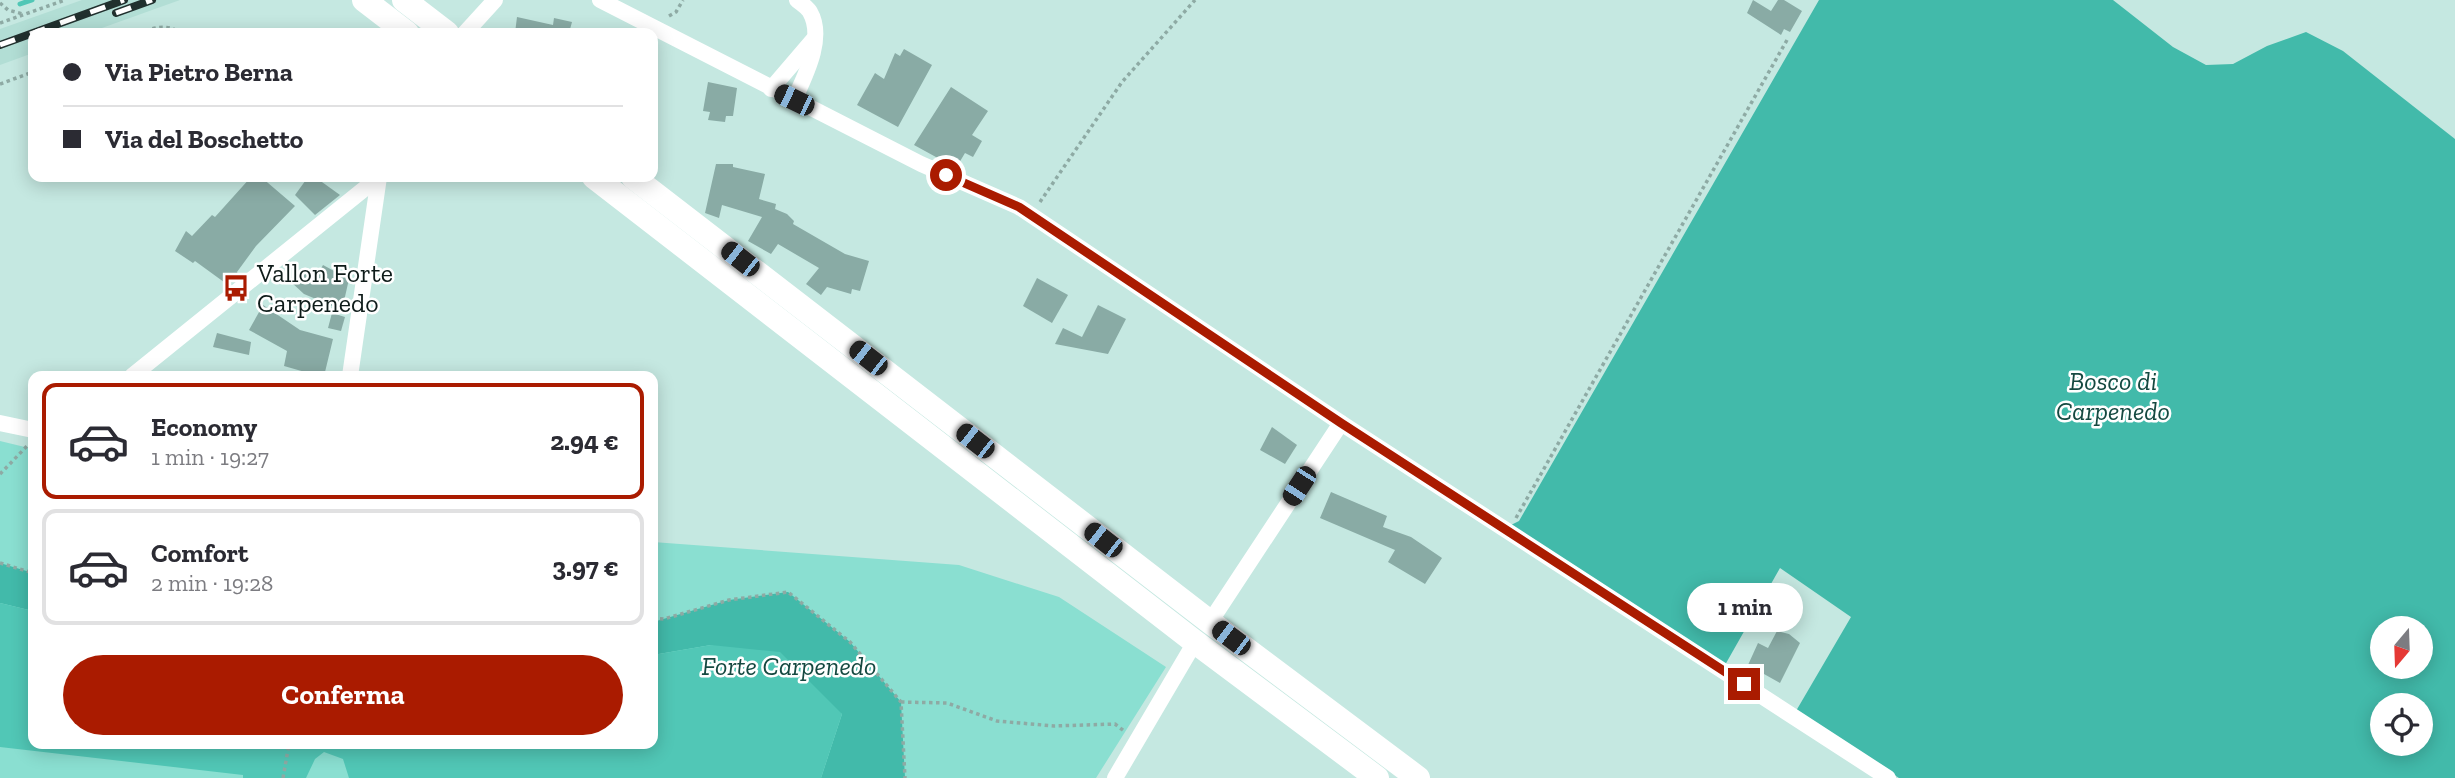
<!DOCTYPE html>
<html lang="it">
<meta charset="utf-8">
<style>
body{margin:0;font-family:"Zilla Slab",serif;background:#f2f2f3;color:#2b2b33;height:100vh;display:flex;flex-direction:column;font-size:26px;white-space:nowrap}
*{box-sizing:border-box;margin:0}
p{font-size:23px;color:#7c7c81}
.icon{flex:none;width:38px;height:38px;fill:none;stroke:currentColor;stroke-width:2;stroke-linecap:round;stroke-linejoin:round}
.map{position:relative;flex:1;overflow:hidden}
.details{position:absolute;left:28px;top:371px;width:630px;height:378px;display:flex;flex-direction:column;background:#fff;border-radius:14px;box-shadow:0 4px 18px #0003}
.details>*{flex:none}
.hud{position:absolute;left:28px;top:28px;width:630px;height:154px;border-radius:14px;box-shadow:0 4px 18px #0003;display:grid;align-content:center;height:154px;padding:0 35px;background:#fff}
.needle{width:46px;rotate:199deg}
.buttons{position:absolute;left:2370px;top:616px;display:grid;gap:14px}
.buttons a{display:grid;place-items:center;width:63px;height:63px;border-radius:50%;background:#fff;box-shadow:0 4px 18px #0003;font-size:35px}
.end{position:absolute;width:32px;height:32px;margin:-16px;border:9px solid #aa1b00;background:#fff;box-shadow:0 0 0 4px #fff}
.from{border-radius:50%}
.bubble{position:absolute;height:49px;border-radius:24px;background:#fff;box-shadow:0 4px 18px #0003;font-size:23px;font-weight:700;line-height:49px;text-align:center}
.car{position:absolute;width:21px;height:42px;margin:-21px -10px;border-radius:9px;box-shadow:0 0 5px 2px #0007;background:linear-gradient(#222 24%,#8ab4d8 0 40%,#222 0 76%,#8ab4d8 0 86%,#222 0)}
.hud b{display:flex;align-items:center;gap:24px;height:66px;font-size:26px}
.hud b+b{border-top:2px solid #e1e1e2}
.hud i{width:18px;height:18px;background:#2b2b33}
ul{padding:12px 0 0;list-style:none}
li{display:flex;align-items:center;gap:21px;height:116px;margin:0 14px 10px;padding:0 21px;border:4px solid #e1e1e2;border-radius:14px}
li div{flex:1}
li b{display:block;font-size:26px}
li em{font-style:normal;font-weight:700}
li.selected{border-color:#aa1b00}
li>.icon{width:63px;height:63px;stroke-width:1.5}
.primary-button{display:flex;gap:14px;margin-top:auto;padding:14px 35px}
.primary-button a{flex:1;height:80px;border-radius:42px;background:#aa1b00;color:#fff;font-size:28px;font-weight:700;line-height:80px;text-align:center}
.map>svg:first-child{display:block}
</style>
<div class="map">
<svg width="2455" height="778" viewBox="0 0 2455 778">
<rect width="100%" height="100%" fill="#c5e8e1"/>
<path fill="#b2ded5" d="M82,0H180L88,33H33V53L0,65V29Z"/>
<path fill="#8adfd1" d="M0,441L33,449V744H653V542L959,565L1059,597L1166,667L1096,778H0Z"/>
<g fill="#42baaa" fill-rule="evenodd">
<path d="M1819,0H2113L2173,47L2206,65L2233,64L2267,46L2306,32L2343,51L2455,139V778H1899L1796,711L1851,617L1780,568L1725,665L1511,525L1519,521ZM2382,628H2420V667H2382ZM2382,705H2420V744H2382Z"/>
<path d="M0,563L33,573V611L0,603Z"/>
<path d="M788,592L850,642L901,702L905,778H821L842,714L711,645L653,655V622L729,600Z"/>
</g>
<path fill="#51c7b6" d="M0,603L33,611V744H653V655L711,645L780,652L842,714L821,778H349L343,759L324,752L315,759L306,778H243V775L0,747Z"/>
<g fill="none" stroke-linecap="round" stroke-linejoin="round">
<path stroke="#51c7b6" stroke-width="5" d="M20,4L32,0"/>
</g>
<g fill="#89aba5">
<path d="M1753,0L1771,11L1778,0H1784L1802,11L1790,32L1784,29L1781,35L1747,13Z"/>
<path d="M517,17L553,25L554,18L572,22L569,33H515Z"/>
<path d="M904,49L932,65L898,127L857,105L875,73L884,79L895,53L900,56Z"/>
<path d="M708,82L737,88L733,116H726L725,122L708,120L710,112L703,111Z"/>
<path d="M951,87L988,111L972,135L982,141L973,157L965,153L956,168L914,145Z"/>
<path d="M716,164H733V167L765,174L759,199L776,204L775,209L787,214L794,221L793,224L845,254L869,261L860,291L852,289L851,294L827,287L821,295L806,284L819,268L778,244L771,254L748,241L762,217L722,205L719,218L705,213Z"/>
<path d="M251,177H261L295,206L256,246L237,272L239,276L228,285L195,261L193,263L175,251L186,231L192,236L212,215L215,217Z"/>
<path d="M308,177H315L340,195L315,215L295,195Z"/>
<path d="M323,265L349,279L342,310L304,294L291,282L301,269L314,281Z"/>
<path d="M1037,278L1068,295L1052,323L1023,306Z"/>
<path d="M263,305L300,330L333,339L325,372L321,371L319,376L284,366L287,351L249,330Z"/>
<path d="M1098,305L1126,319L1108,354L1055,344L1063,328L1082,337Z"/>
<path d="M332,313L345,317L341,331L328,328Z"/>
<path d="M217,333L251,342L249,355L213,347Z"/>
<path d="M1272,427L1297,445L1285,464L1260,450Z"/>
<path d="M1331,492L1387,516L1383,527L1411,537L1442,558L1425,584L1388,562L1395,550L1320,518Z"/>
<path d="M1779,585L1795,594L1787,609L1771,600Z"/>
<path d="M1777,631L1789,634L1800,643L1780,683L1748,665L1758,643L1768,648Z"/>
</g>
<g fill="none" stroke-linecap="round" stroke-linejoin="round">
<g stroke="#8eaaa4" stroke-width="3.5" stroke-dasharray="3.5 3.5" stroke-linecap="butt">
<path d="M0,3L8,10L23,14"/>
<path d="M669,16L676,12L683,0"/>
<path d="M0,23L65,0"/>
<path d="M139,33C153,28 167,23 180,33"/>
<path d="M0,84L33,72"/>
<path d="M1040,202L1122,82L1195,0"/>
<path d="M0,474L29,444"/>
<path d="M1516,518L1787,40"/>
<path d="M0,563L33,573"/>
<path d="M653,618L664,619L729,600L788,592L850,642L901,702L905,778"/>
<path d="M901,702L947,703L997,721L1054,726L1115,724L1124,731"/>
<path d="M283,778L289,744"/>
</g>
<g stroke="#fff" stroke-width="16">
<path d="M600,0L921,164L1019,207L1341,423L1210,622"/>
<path d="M465,33L495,0"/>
<path d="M771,89L813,40"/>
<path d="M794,100C805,76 825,38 810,12C808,8 801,3 797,0"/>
<path d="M132,376L379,177"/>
<path d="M350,376L379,177"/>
<path d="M0,423L33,430"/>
<path d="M1341,423L1888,778"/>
<path d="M1115,778L1195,642"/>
</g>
<g stroke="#fff" stroke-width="24">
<path d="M364,0L407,33"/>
<path d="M404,0L447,33"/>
<path d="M594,177L1195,642L1377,778"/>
<path d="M633,177L1210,622L1418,778"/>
</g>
<defs>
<g id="rail">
<path d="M116,13L152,0"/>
<path d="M0,45L124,0"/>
</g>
</defs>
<use href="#rail" stroke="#21302e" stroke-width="8"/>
<use href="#rail" stroke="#fff" stroke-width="5" stroke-dasharray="16" stroke-linecap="butt"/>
</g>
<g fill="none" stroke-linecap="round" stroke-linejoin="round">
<path stroke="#aa1b00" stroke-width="9" d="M946,175L1019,207L1341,423L1744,684"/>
</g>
<defs>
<symbol id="bus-bare" viewBox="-9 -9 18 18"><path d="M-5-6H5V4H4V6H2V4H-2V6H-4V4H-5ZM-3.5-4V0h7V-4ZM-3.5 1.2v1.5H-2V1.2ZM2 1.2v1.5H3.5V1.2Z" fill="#aa1b00" stroke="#fff" stroke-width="2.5" paint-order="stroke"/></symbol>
</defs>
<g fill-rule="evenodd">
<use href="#bus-bare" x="217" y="269" width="38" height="38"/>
</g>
<g text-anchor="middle" stroke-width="5" stroke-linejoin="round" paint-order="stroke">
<g font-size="26" fill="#0e1b19" stroke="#fff" text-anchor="start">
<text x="257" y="282">Vallon Forte<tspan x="257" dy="30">Carpenedo</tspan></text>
</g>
<g font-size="26" font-style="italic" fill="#154941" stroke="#fff">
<text x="2113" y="390">Bosco di<tspan x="2113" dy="30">Carpenedo</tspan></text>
<text x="789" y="675">Forte Carpenedo</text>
</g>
</g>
</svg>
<div class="buttons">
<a><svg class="needle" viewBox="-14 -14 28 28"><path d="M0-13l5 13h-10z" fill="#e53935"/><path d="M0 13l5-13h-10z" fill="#7c7c81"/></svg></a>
<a><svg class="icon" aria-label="locate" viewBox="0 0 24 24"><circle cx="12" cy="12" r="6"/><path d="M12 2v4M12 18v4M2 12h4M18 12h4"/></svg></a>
</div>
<i class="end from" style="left:946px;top:175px"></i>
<i class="end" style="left:1744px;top:684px"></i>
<div class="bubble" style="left:1687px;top:583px;width:116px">1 min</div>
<i class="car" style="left:794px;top:100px;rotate:296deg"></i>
<i class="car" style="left:740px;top:259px;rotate:308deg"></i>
<i class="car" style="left:868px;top:358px;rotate:308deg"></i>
<i class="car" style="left:975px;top:441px;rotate:308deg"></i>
<i class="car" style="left:1299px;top:486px;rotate:213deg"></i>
<i class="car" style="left:1103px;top:540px;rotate:308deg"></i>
<i class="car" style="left:1231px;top:638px;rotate:307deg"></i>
<div class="hud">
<b><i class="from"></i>Via Pietro Berna</b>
<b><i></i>Via del Boschetto</b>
</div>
<section class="details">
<ul>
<li class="selected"><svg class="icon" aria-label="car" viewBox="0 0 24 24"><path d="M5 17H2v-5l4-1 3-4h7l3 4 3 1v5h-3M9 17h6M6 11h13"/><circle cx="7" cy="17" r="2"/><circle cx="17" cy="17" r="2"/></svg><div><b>Economy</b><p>1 min · 19:27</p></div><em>2.94 €</em></li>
<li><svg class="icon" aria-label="car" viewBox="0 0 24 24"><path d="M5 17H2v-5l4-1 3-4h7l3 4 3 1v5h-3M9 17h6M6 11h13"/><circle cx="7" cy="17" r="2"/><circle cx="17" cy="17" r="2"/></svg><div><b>Comfort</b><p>2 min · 19:28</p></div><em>3.97 €</em></li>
</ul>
<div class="primary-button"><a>Conferma</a></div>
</section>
</div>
